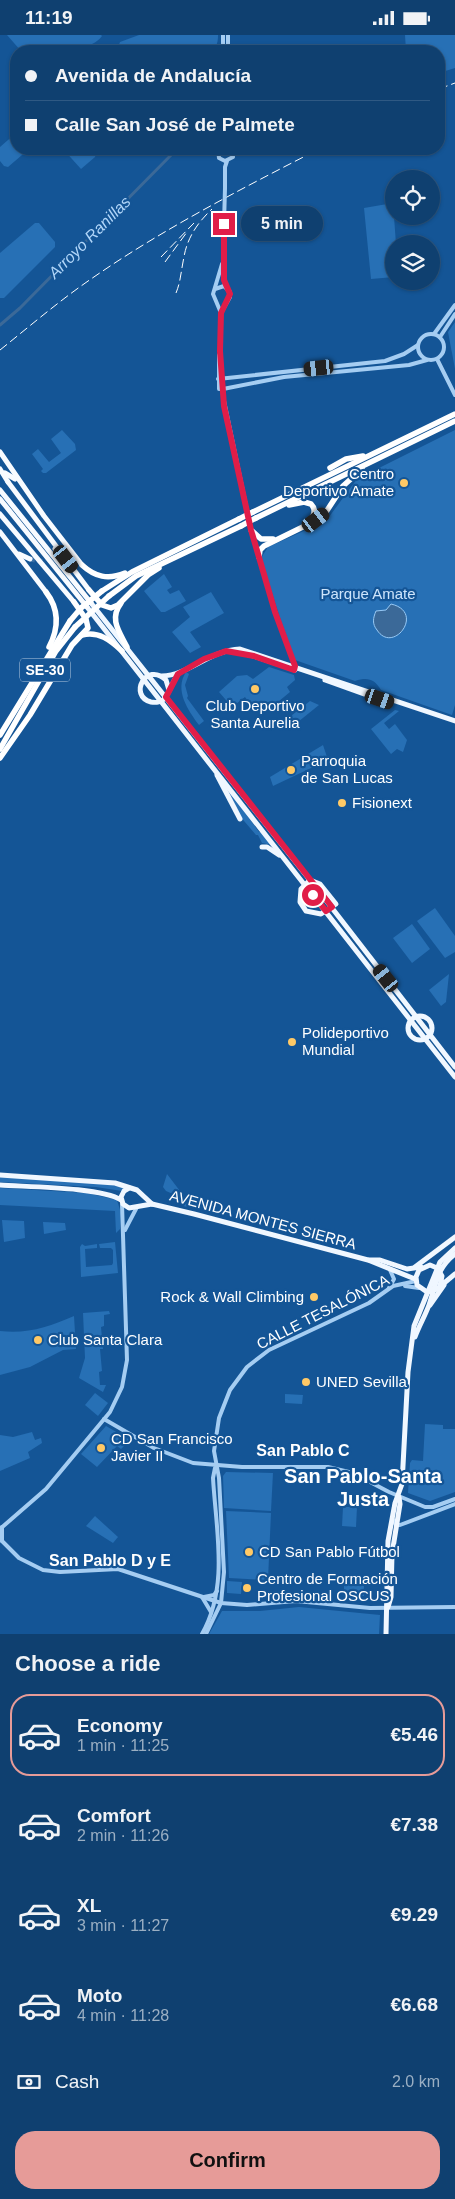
<!DOCTYPE html>
<meta charset="utf-8">
<style>
body{margin:0;font-family:Arial,sans-serif;background:#184775;color:#f1f3f6;height:100vh;display:flex;flex-direction:column;font-size:19px;white-space:nowrap}
*{box-sizing:border-box;margin:0}
p{font-size:16px;color:#9bafc3}
.icon{flex:none;width:28px;height:28px;fill:none;stroke:currentColor;stroke-width:2;stroke-linecap:round;stroke-linejoin:round}
.map{position:relative;height:1599px;overflow:hidden}
.details{display:flex;flex-direction:column;background:#0f4070;flex:1}
.details>*{flex:none}
.top-card{position:absolute;left:10px;top:10px;width:435px;height:110px;border-radius:20px;box-shadow:0 1px 4px #0004,0 0 0 1px #2f5983;display:grid;align-content:center;height:110px;padding:0 15px;background:#0f4070}
.controls{position:absolute;left:385px;top:135px;display:grid;gap:10px}
.controls a{display:grid;place-items:center;width:55px;height:55px;border-radius:50%;background:#0f4070;box-shadow:0 1px 4px #0004,0 0 0 1px #2f5983;font-size:25px}
.end{position:absolute;width:22px;height:22px;margin:-11px;border:6px solid #e11d48;background:#fff;box-shadow:0 0 0 2px #fff}
.from{border-radius:50%}
.bubble{position:absolute;height:35px;border-radius:18px;background:#0f4070;box-shadow:0 1px 4px #0004,0 0 0 1px #2f5983;font-size:16px;font-weight:800;line-height:35px;text-align:center}
.car{position:absolute;width:15px;height:30px;margin:-15px -8px;border-radius:6px;box-shadow:0 0 4px 1px #0007;background:linear-gradient(#222 24%,#8ab4d8 0 40%,#222 0 76%,#8ab4d8 0 86%,#222 0)}
.top-card b{display:flex;align-items:center;gap:18px;height:48px;font-size:19px}
.top-card b+b{border-top:1px solid #2f5983}
.top-card i{width:12px;height:12px;background:#f1f3f6}
ul{padding:0;list-style:none}
li{display:flex;align-items:center;gap:15px;height:82px;margin:0 10px 8px;padding:0 5px;border:2px solid transparent;border-radius:20px}
li div{flex:1}
li b{display:block;font-size:19px}
li em{font-style:normal;font-weight:800}
li.selected{border-color:#e69b98}
li>.icon{width:45px;height:45px;stroke-width:1.5}
h2{padding:0 15px;font-size:22px;line-height:60px}
.pay{display:flex;align-items:center;gap:12px;height:55px;padding:0 15px;font-size:19px}
.pay p{margin-inline-start:auto}
.action{display:flex;gap:10px;margin-top:auto;padding:10px 15px}
.action a{flex:1;height:58px;border-radius:20px;background:#e69b98;color:#111;font-size:20px;font-weight:800;line-height:58px;text-align:center}
.status{display:flex;justify-content:space-between;align-items:center;height:35px;padding:0 25px;background:#0f4070;direction:ltr}
.status svg{height:14px;fill:currentColor}
.map>svg:first-child{display:block}
</style>
<div class="status"><b>11:19</b><svg viewBox="0 0 49 12"><path d="M0 12V9h3v3zM5 12V6h3v6zM10 12V3h3v9zM15 12V0h3v12zM26 1h20v11H26zM47 4h2v5h-2z"/></svg></div>
<div class="map">
<svg width="455" height="1599" viewBox="0 0 455 1599">
<rect width="100%" height="100%" fill="#145596"/>
<g fill="#2770b5">
<path d="M7,0H101L102,1C88,20 43,16 21,16Z"/>
<path d="M139,0H218C218,10 216,13 207,16H120L118,12L120,7Z"/>
<path d="M405,0H455V33L439,38V16H406Z"/>
<path d="M16,98V114H29L8,132L4,131L0,126V112Z"/>
<path d="M63,114H92L96,118L95,122L81,134Z"/>
<path d="M393,168L396,209H394V242L371,244L364,173Z"/>
<path d="M35,188H39L55,207V212L4,263H0V218Z"/>
<path d="M455,287V334L448,297Z"/>
<path d="M62,395L75,409L76,415L46,438H43L41,436L43,434L32,419L38,414L49,427L61,418L51,404Z"/>
<path d="M455,395V670L452,680L381,655C374,644 368,642 355,646L295,625L279,580L261,523L268,512L326,486L357,444Z"/>
<path d="M164,539L172,552L167,555L170,559L179,555L186,566L165,577H161L144,556Z"/>
<path d="M211,557L224,578L190,597L201,612L190,618L172,597L190,582L183,572Z"/>
<path d="M269,632L294,640L295,645L287,652L290,657L267,676L260,666L252,672L245,662L232,672L219,657L237,641L247,640L253,644Z"/>
<path d="M186,637L189,639L185,650L188,661L187,663L204,686L199,690C188,675 174,655 186,637Z"/>
<path d="M310,666L319,670L288,695L282,688Z"/>
<path d="M395,675L399,676L384,688L389,694L395,689L407,705L403,717L397,714L391,719L371,694Z"/>
<path d="M323,710L328,725L273,751L270,742Z"/>
<path d="M220,743L259,797H263L272,810L262,808L258,800H256L239,780Z"/>
<path d="M435,873L455,901V917L445,923L417,886Z"/>
<path d="M412,889L430,914L412,928L393,903Z"/>
<path d="M449,939L446,967L441,971L429,955Z"/>
<path d="M167,1139L193,1173L183,1171L173,1159L166,1156L163,1152Z"/>
<path d="M0,1142L102,1148L125,1152L122,1156L96,1152L0,1147Z"/>
<path d="M0,1153L87,1158L117,1165L121,1178L120,1194L116,1198L115,1176L0,1170Z"/>
<path d="M2,1185L24,1186L25,1203L4,1207Z"/>
<path d="M43,1187L65,1188L66,1195L44,1199Z"/>
<path d="M115,1207L118,1238L81,1242L80,1212L82,1209L85,1211L97,1209V1213L85,1214L86,1232L112,1230L113,1228V1215L111,1213H100L99,1209Z"/>
<path d="M109,1276L110,1279L104,1280V1291L101,1292L103,1314H100L102,1336L99,1337L100,1350H106L103,1357L79,1343L85,1323L83,1278Z"/>
<path d="M74,1281L76,1314L63,1315L30,1332L0,1340V1296C28,1299 49,1292 74,1281Z"/>
<path d="M95,1358L108,1368L98,1381L85,1370Z"/>
<path d="M285,1359L303,1360L302,1369L285,1368Z"/>
<path d="M425,1389L443,1390V1394H455V1457L430,1466L408,1458L410,1428L412,1425L423,1426Z"/>
<path d="M106,1391L130,1405L121,1414L117,1411L97,1432L81,1419Z"/>
<path d="M32,1397L35,1405L41,1403L42,1408L28,1417L30,1423L0,1436V1400L13,1402Z"/>
<path d="M226,1437L273,1438L271,1476L224,1473L223,1441Z"/>
<path d="M343,1472H357L356,1492L342,1491Z"/>
<path d="M226,1476L271,1478L268,1545L229,1543Z"/>
<path d="M95,1481L118,1502L113,1508L86,1491Z"/>
<path d="M227,1546L242,1547L241,1559L227,1558Z"/>
<path d="M344,1550H364V1561L344,1560Z"/>
<path d="M299,1572L380,1580L379,1599H209L222,1576H260Z"/>
</g>
<path fill="#3b6998" stroke="#97c9f5" d="M391,569C426,577 393,620 377,595C372,589 373,583 376,576L386,575Z"/>
<g fill="none" stroke-linecap="round" stroke-linejoin="round">
<path stroke="#3b6998" stroke-width="3" d="M0,290L20,273L177,114"/>
<path stroke="#376ea6" stroke-width="5" stroke-dasharray="5 2.5" stroke-linecap="butt" d="M30,524L45,527"/>
<g stroke="#a5cdf2" stroke-width="4">
<path d="M223,16V0"/>
<path d="M228,16V0"/>
<path d="M218,114L219,123L225,126L233,122L232,114"/>
<path d="M225,153V132L227,126"/>
<path d="M224,189L223,227L225,251"/>
<path d="M215,254L224,251L230,257V262L221,278L220,316L223,361L248,480"/>
<path d="M221,278L213,259L222,229"/>
<path d="M434,299L455,270"/>
<circle cx="431" cy="312" r="13"/>
<path d="M440,302L455,279"/>
<path d="M219,320V354H223"/>
<path d="M437,324L455,360"/>
<path d="M218,344L385,326L404,319L418,310"/>
<path d="M223,354L284,342L409,330L427,325"/>
<path d="M249,487L275,577L293,625L294,633"/>
<path d="M125,1195L137,1172"/>
<path d="M405,1251L419,1253"/>
<path d="M389,1253L394,1244L390,1235"/>
<path d="M104,1384L154,1413L193,1428L242,1432H328L353,1438L389,1457L425,1472H433L455,1464"/>
<path d="M392,1483L396,1490H400L455,1469"/>
<path d="M0,1494L46,1454L110,1377L122,1352L127,1325L122,1169"/>
<path d="M2,1506L19,1523L43,1535L60,1537L118,1534L221,1568L247,1570L296,1566L370,1573L455,1572"/>
<path d="M2,1506V1492"/>
<path d="M202,1562L211,1577"/>
<path d="M204,1562L214,1560L217,1556"/>
<path d="M202,1599C229,1551 216,1496 213,1443L215,1433"/>
<path d="M206,1599L221,1568L224,1537L219,1443L214,1416L219,1383L230,1355L247,1332L269,1315L369,1268L393,1251L416,1246"/>
</g>
<g stroke="#f0f7ff" stroke-width="5">
<path d="M91,568L332,873L455,1032"/>
<path d="M87,572L455,1042"/>
<path d="M232,616L254,621L295,635"/>
<path d="M162,641C189,640 210,615 240,614L455,686"/>
<path d="M325,645L364,659"/>
<path d="M169,655L166,645C146,626 128,661 151,667C156,668 162,667 165,663C170,656 173,646 178,639"/>
<path d="M217,740L240,784"/>
<path d="M262,812H267L279,820"/>
<path d="M310,845L320,849L336,869L321,879L306,876L300,867L301,854Z"/>
<circle cx="420" cy="993" r="12"/>
<path d="M0,1140L115,1148L137,1155L152,1169"/>
<path d="M0,1150C27,1152 101,1152 121,1165"/>
<path d="M129,1153L124,1156L121,1162L123,1169L129,1173L152,1169L194,1179L368,1225L415,1244"/>
<path d="M369,1225H380L407,1234L421,1232"/>
<path d="M415,1232L455,1202"/>
<path d="M440,1251L442,1241L437,1233L430,1230L419,1235L416,1242L417,1250L427,1257L437,1254L455,1239"/>
<path d="M430,1270L444,1250"/>
<path d="M415,1302C419,1291 425,1281 429,1270C436,1250 437,1232 455,1219"/>
<path d="M388,1572L391,1562L392,1519L400,1469L399,1462"/>
<path d="M386,1599L388,1506L395,1468L402,1449L408,1337L414,1291L440,1227L455,1213"/>
</g>
<g stroke="#f8fbff" stroke-width="5">
<path d="M0,417L44,481L82,530"/>
<path d="M5,438L15,444"/>
<path d="M8,447L89,555"/>
<path d="M0,455L91,568"/>
<path d="M0,464L87,572"/>
<path d="M0,479L74,567"/>
<path d="M0,497L46,557"/>
<path d="M55,514L63,528"/>
<path d="M19,519L30,524"/>
</g>
<g stroke="#fff" stroke-width="5.5">
<path d="M330,433L346,424L363,421"/>
<path d="M289,470L304,467L311,469C317,475 314,481 309,486"/>
<path d="M253,477L455,379"/>
<path d="M256,483L455,386"/>
<path d="M251,495L261,504H273"/>
<path d="M259,522L260,515L264,511L317,485L326,477L343,451L362,434"/>
<path d="M82,530C95,542 108,545 125,538"/>
<path d="M89,555L102,570L111,573L118,570L148,540L159,533"/>
<path d="M102,556L132,537L239,484"/>
<path d="M46,557C59,574 59,593 49,612"/>
<path d="M109,561L136,541L241,491"/>
<path d="M121,568C109,584 119,596 127,612"/>
<path d="M82,600C99,596 110,605 122,616"/>
<path d="M0,700L70,586"/>
<path d="M0,714L56,616L75,592"/>
<path d="M0,723L30,680L72,610L88,593L86,584L74,567"/>
</g>
<g stroke="#fff" stroke-width="1" stroke-dasharray="9 4" stroke-linecap="butt">
<path d="M439,54L455,48"/>
<path d="M161,222L194,188"/>
<path d="M165,227L187,197"/>
<path d="M176,258C181,246 181,235 184,222C187,203 198,187 212,174"/>
<path d="M0,315C30,291 59,266 91,244C163,194 241,154 319,114"/>
</g>
<path stroke="#a5cdf2" stroke-width="4" d="M224,189L225,153"/>
<path stroke="#f8fbff" stroke-width="5" d="M0,434L8,447"/>
<g stroke="#fff" stroke-width="5.5">
<path d="M239,484L253,477"/>
<path d="M241,491L256,483"/>
<path d="M70,586L81,573L102,556"/>
<path d="M75,592L109,561"/>
</g>
</g>
<g fill="none" stroke-linecap="round" stroke-linejoin="round">
<path stroke="#e11d48" stroke-width="6" d="M224,189V245L230,259L221,278L220,316L224,371L251,495L275,577L295,631L294,635L254,621L226,616L204,624L178,639L166,662L332,872L326,876L313,860"/>
</g>
<g fill="#ffc966" stroke="#145596" stroke-width="2">
<circle cx="404" cy="448" r="5"/>
<circle cx="255" cy="654" r="5"/>
<circle cx="291" cy="735" r="5"/>
<circle cx="342" cy="768" r="5"/>
<circle cx="292" cy="1007" r="5"/>
<circle cx="314" cy="1262" r="5"/>
<circle cx="38" cy="1305" r="5"/>
<circle cx="306" cy="1347" r="5"/>
<circle cx="101" cy="1413" r="5"/>
<circle cx="249" cy="1517" r="5"/>
<circle cx="247" cy="1553" r="5"/>
</g>
<g text-anchor="middle" stroke-width="4.5" stroke-linejoin="round" paint-order="stroke">
<rect fill="#145596" stroke="#b8cce0" stroke-width="1" x="20" y="623.5" width="50" height="23" rx="4"/>
<g font-size="14" font-weight="bold" fill="#fff">
<text x="45" y="640">SE-30</text>
</g>
<g font-size="15" fill="#fff" stroke="#145596" text-anchor="start">
<text x="394" y="444" text-anchor="end">Centro<tspan x="394" dy="17">Deportivo Amate</tspan></text>
<text x="255" y="676" text-anchor="middle">Club Deportivo<tspan x="255" dy="17">Santa Aurelia</tspan></text>
<text x="301" y="731">Parroquia<tspan x="301" dy="17">de San Lucas</tspan></text>
<text x="352" y="773">Fisionext</text>
<text x="302" y="1003">Polideportivo<tspan x="302" dy="17">Mundial</tspan></text>
<text x="304" y="1267" text-anchor="end">Rock &amp; Wall Climbing</text>
<text x="48" y="1310">Club Santa Clara</text>
<text x="316" y="1352">UNED Sevilla</text>
<text x="111" y="1409">CD San Francisco<tspan x="111" dy="17">Javier II</tspan></text>
<text x="259" y="1522">CD San Pablo Fútbol</text>
<text x="257" y="1549">Centro de Formación<tspan x="257" dy="17">Profesional OSCUS</tspan></text>
</g>
<g font-size="15" fill="#cde5fc" stroke="#145596">
<text x="368" y="564">Parque Amate</text>
</g>
<g font-size="15" fill="#fff" stroke="#145596">
<text transform="translate(263 1185) rotate(15)" y="5">AVENIDA MONTES SIERRA</text>
<text transform="translate(323 1277) rotate(-27)" y="5">CALLE TESALÓNICA</text>
</g>
<g font-size="16" font-style="italic" fill="#b1d6f9" stroke="#145596">
<text transform="translate(89 202) rotate(-45)" y="6">Arroyo Ranillas</text>
</g>
<g font-size="16" font-weight="bold" fill="#fff" stroke="#145596">
<text x="303" y="1421">San Pablo C</text>
<text x="110" y="1531">San Pablo D y E</text>
</g>
<g font-size="20" font-weight="bold" fill="#fff" stroke="#145596">
<text x="363" y="1448">San Pablo-Santa<tspan x="363" dy="23">Justa</tspan></text>
</g>
</g>
</svg>
<div class="controls">
<a><svg class="icon" aria-label="locate" viewBox="0 0 24 24"><circle cx="12" cy="12" r="6"/><path d="M12 2v4M12 18v4M2 12h4M18 12h4"/></svg></a>
<a><svg class="icon" aria-label="layers" viewBox="0 0 24 24"><path d="M12 4l9 5-9 5-9-5zM3 14l9 5 9-5"/></svg></a>
</div>
<i class="end from" style="left:313px;top:860px"></i>
<i class="end" style="left:224px;top:189px"></i>
<div class="bubble" style="left:241px;top:171px;width:82px">5 min</div>
<i class="car" style="left:319px;top:333px;rotate:264deg"></i>
<i class="car" style="left:316px;top:485px;rotate:53deg"></i>
<i class="car" style="left:66px;top:524px;rotate:143deg"></i>
<i class="car" style="left:380px;top:664px;rotate:109deg"></i>
<i class="car" style="left:386px;top:943px;rotate:322deg"></i>
<div class="top-card">
<b><i class="from"></i>Avenida de Andalucía</b>
<b><i></i>Calle San José de Palmete</b>
</div>
</div>
<section class="details">
<h2>Choose a ride</h2>
<ul>
<li class="selected"><svg class="icon" aria-label="car" viewBox="0 0 24 24"><path d="M5 17H2v-5l4-1 3-4h7l3 4 3 1v5h-3M9 17h6M6 11h13"/><circle cx="7" cy="17" r="2"/><circle cx="17" cy="17" r="2"/></svg><div><b>Economy</b><p>1 min · 11:25</p></div><em>€5.46</em></li>
<li><svg class="icon" aria-label="car" viewBox="0 0 24 24"><path d="M5 17H2v-5l4-1 3-4h7l3 4 3 1v5h-3M9 17h6M6 11h13"/><circle cx="7" cy="17" r="2"/><circle cx="17" cy="17" r="2"/></svg><div><b>Comfort</b><p>2 min · 11:26</p></div><em>€7.38</em></li>
<li><svg class="icon" aria-label="car" viewBox="0 0 24 24"><path d="M5 17H2v-5l4-1 3-4h7l3 4 3 1v5h-3M9 17h6M6 11h13"/><circle cx="7" cy="17" r="2"/><circle cx="17" cy="17" r="2"/></svg><div><b>XL</b><p>3 min · 11:27</p></div><em>€9.29</em></li>
<li><svg class="icon" aria-label="car" viewBox="0 0 24 24"><path d="M5 17H2v-5l4-1 3-4h7l3 4 3 1v5h-3M9 17h6M6 11h13"/><circle cx="7" cy="17" r="2"/><circle cx="17" cy="17" r="2"/></svg><div><b>Moto</b><p>4 min · 11:28</p></div><em>€6.68</em></li>
</ul>
<div class="pay"><svg class="icon" aria-label="cash" viewBox="0 0 24 24"><path d="M3 7h18v10H3z"/><circle cx="12" cy="12" r="2"/></svg>Cash<p>2.0 km</p></div>
<div class="action"><a>Confirm</a></div>
</section>
